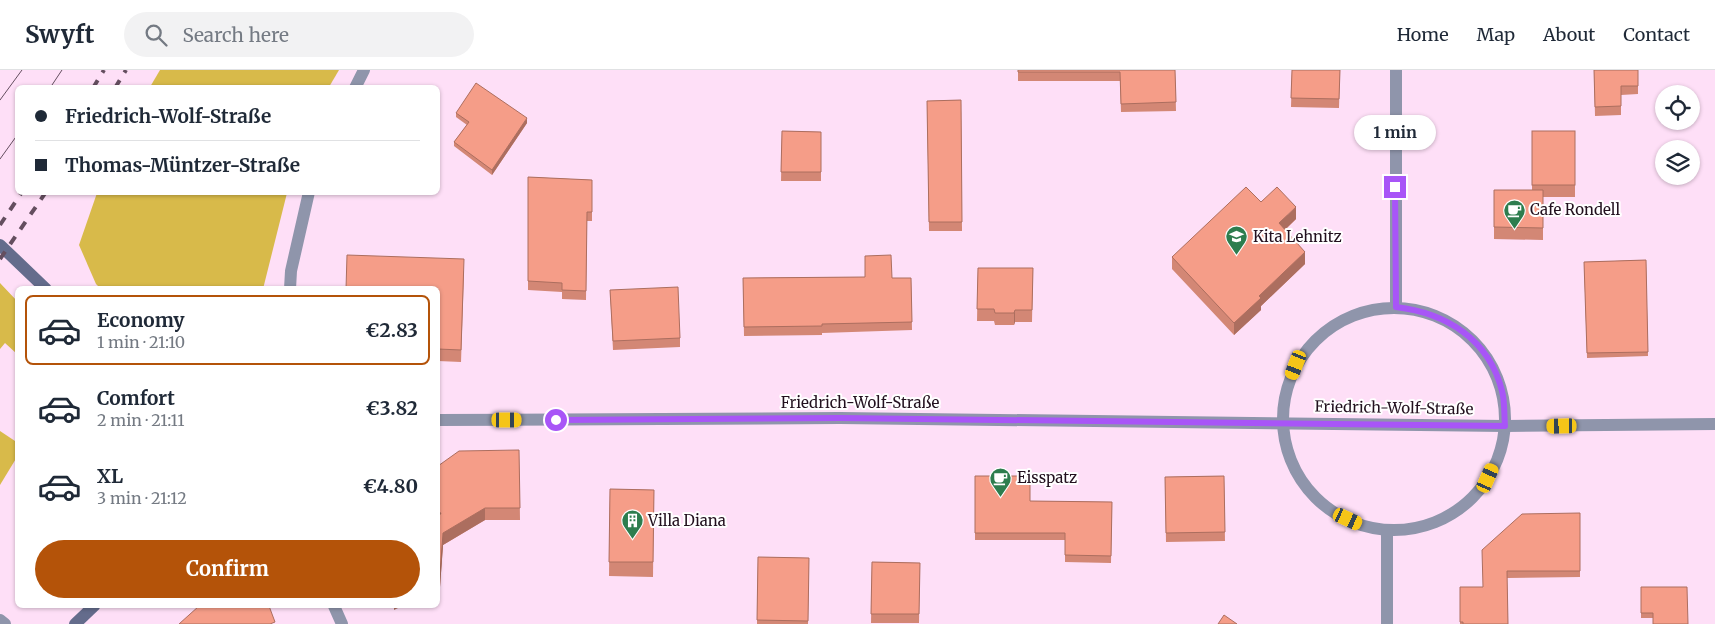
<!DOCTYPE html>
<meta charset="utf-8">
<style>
body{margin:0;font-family:Merriweather,serif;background:#f2f2f3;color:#1f2937;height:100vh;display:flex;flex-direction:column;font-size:19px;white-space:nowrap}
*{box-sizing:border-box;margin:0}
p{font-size:16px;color:#747a83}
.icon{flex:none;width:28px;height:28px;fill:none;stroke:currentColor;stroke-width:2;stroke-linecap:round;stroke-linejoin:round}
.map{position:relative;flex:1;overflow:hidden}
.sheet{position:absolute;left:15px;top:216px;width:425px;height:322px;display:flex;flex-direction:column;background:#fff;border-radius:8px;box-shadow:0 1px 4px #0004}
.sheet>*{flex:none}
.banner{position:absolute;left:15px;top:15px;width:425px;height:110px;border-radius:8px;box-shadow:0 1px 4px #0004;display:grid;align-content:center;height:110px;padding:0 20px;background:#fff}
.tools{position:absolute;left:1655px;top:15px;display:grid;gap:10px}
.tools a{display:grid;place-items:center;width:45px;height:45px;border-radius:50%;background:#fff;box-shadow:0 1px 4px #0004;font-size:25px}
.end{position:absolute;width:22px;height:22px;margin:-11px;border:6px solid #a855f7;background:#fff;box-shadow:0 0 0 2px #fff}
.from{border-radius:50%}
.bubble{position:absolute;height:35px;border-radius:18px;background:#fff;box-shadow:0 1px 4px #0004;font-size:16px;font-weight:700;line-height:35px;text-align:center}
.car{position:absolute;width:15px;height:30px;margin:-15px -8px;border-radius:6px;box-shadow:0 0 4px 1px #0007;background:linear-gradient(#f5c518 24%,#345 0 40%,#f5c518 0 76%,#345 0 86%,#f5c518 0)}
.banner b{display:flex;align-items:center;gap:18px;height:48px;font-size:19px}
.banner b+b{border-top:1px solid #e0e1e3}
.banner i{width:12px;height:12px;background:#1f2937}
ul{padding:9px 0 0;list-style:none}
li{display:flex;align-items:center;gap:15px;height:70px;margin:0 10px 8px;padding:0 10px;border:2px solid transparent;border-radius:8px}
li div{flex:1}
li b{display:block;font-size:19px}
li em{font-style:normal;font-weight:700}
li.current{border-color:#b45309}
li>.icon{width:45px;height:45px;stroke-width:1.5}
.button{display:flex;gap:10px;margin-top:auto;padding:10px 20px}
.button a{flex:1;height:58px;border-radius:30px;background:#b45309;color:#fff;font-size:20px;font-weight:700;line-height:58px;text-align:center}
header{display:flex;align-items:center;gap:30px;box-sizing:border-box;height:70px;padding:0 25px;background:#fff;border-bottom:1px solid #e0e1e3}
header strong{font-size:24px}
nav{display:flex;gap:28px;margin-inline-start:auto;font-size:18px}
.search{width:350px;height:45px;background:#f2f2f3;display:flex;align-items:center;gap:12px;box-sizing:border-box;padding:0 18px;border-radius:28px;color:#747a83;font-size:19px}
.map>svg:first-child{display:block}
</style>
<header>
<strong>Swyft</strong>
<div class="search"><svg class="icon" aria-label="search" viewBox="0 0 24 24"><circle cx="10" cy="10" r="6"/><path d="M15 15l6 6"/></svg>Search here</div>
<nav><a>Home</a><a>Map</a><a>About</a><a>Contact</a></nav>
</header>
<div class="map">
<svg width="1715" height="554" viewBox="0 0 1715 554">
<rect width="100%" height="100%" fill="#fedff7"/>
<g fill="#d8ba4a">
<path d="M160,0H339L329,17H150Z"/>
<path d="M97,123H287L263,219H101L96,214L79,175Z"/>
<path d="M0,213L17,231V284L5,273L0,279Z"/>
<path d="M0,361L18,373L17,387L0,415Z"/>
</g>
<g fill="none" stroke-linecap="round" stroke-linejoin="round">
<path stroke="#8f95ab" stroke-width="12" d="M0,550L5,554"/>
<g stroke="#8f95ab" stroke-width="12">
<path d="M355,18L364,0"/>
<path d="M290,219L291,201L309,122"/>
<path d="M1396,237V0"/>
<circle cx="1394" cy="349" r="111"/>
<path d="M1387,460V554"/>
<path d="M334,536L342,554"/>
</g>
<path stroke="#8f95ab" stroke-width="12" d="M438,350L840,348L1505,356L1715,354"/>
<g stroke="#646c8c" stroke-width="12">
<path d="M0,175L46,219"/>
<path d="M75,554L94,536"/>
</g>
<g stroke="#644e5f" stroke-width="1">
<path d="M50,18L62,0"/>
<path d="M0,30L22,0"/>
<path d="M0,89L18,64"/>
</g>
<g stroke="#644e5f" stroke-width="4" stroke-dasharray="9 9" stroke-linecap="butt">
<path d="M93,18L104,0"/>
<path d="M115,18L126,0"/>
<path d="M0,155L22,122"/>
<path d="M0,189L46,122"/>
</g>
</g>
<g fill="#d38775">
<path d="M1018,0H1175L1176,41L1121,42L1120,11H1018Z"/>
<path d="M1292,0H1340L1339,38L1291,37Z"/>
<path d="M1594,0H1638V24L1621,25V45L1595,46Z"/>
<path d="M961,30L962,161H929L927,31Z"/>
<path d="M456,43L527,53L492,105L454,76V72L467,55L456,47Z"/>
<path d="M782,61L821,62V111H781Z"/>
<path d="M1532,61H1575V127H1543V170L1494,169V120H1532Z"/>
<path d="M528,107L592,110V151H587L586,230L562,229V222L528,220Z"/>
<path d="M1261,132L1296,149L1285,160L1305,194L1261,236V240L1234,265L1172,199V187Z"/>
<path d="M1646,190L1648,286L1587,288L1584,192Z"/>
<path d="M978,198H1033L1032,252H1015L1014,255H995L994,251H977Z"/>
<path d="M464,201L461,292L438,291V219Z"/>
<path d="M865,207L892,208H911L912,260L822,263V265L744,266L743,208Z"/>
<path d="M610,220L680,268V277L613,280Z"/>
<path d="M519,380L520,450H485L443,475L440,517L438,518V396Z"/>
<path d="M975,406L1030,431L1112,432L1111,493L1065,492V470H975Z"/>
<path d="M1224,406L1225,471L1166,472L1165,407Z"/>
<path d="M610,419L654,420L653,507L609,506Z"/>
<path d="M1580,443V507L1507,508L1508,554H1460V517H1483Z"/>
<path d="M758,487L809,488L808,554H757Z"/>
<path d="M872,492L920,493L919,553H871Z"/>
<path d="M1641,517H1687L1653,548H1641Z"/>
</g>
<g fill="#ac6e5f">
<path d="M527,48V53L492,105V100Z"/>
<path d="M1296,137V149L1279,165V153Z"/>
<path d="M1305,182V194L1261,236V240L1234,265V253L1259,226Z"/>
<path d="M1015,240V252L1014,255V243Z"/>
<path d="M485,438V450L443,475L440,517L438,518V506L443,463Z"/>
<path d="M394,536H402L394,540Z"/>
</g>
<g fill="#f59d88" stroke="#ac6e5f">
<path d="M1018,0H1175L1176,32L1121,34L1120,2H1018Z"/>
<path d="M1292,0H1340L1339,29L1291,28Z"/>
<path d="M1594,0H1638V16H1621V36L1595,37Z"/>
<path d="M476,13L527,48L492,100L454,72L469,52L456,43Z"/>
<path d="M961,30L962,152H929L927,31Z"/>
<path d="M782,61L821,62V102H781Z"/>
<rect x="1532" y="61" width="43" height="54"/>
<path d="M528,107L592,110V142H587L586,221L562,220V213L528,211Z"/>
<path d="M1246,117L1261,132L1277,117L1296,137L1279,153L1305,182L1259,226L1261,228L1234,253L1172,187Z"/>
<path d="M1494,120H1543V158L1494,157Z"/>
<path d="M347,185L464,189L461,280L438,279V219H346Z"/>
<path d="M891,185L892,208H911L912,252L822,254V256L744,257L743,208L865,207V186Z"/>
<path d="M1646,190L1648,282L1587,283L1584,192Z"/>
<path d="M978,198H1033L1032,240H1015L1014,243H995L994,239H977Z"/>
<path d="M678,217L680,268L613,271L610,220Z"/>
<path d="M519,380L520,438H485L443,463L440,505L438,506V444H441L438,439V396L459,381Z"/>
<path d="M975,406H1030V431L1112,432L1111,486L1065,485V463H975Z"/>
<path d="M1224,406L1225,462L1166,463L1165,407Z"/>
<path d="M610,419L654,420L653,492H609Z"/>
<path d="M1580,443V501H1507L1508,554H1463V552H1460V517H1483L1482,480L1522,444Z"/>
<path d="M758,487L809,488L808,551L757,550Z"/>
<path d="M872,492L920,493L919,544H871Z"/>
<path d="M1641,517H1687L1688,554H1653V543H1641Z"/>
<path d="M199,536H269L275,552L270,554H179Z"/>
<path d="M1224,545L1237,554H1218Z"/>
</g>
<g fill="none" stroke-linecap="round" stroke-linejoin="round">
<path stroke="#a855f7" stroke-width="6" d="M556,350L840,348L1505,356C1504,345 1505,332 1502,321C1489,269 1446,243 1396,237L1395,117"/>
</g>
<defs>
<symbol id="cafe-pin" viewBox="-11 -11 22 30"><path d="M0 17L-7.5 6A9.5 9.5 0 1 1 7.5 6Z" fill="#2d7d4e" stroke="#fff"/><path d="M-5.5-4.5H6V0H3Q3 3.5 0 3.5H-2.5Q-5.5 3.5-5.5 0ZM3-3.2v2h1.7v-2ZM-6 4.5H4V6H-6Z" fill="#fff"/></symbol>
<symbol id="school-pin" viewBox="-11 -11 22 30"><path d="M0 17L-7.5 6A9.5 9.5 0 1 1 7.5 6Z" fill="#2d7d4e" stroke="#fff"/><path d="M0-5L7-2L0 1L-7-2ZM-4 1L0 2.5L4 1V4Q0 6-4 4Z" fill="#fff"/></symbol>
<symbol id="building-pin" viewBox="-11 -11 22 30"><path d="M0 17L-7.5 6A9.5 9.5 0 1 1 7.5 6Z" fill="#2d7d4e" stroke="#fff"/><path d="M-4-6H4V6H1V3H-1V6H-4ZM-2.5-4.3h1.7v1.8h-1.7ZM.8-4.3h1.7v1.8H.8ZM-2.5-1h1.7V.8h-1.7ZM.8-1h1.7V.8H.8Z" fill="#fff"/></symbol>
</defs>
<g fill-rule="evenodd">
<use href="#cafe-pin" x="1502" y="128" width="25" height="34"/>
<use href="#school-pin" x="1224" y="154" width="25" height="34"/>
<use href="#cafe-pin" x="988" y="396" width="25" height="34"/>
<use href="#building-pin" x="620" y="438" width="25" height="34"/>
</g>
<g text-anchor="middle" stroke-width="4" stroke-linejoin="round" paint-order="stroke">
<g font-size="15" fill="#22101e" stroke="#fff" text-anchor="start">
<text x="1530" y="145">Cafe Rondell</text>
<text x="1253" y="172">Kita Lehnitz</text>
<text x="1017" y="413">Eisspatz</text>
<text x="648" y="456">Villa Diana</text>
</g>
<g font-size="15" fill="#22101e" stroke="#fff">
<text x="860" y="338">Friedrich-Wolf-Straße</text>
<text transform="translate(1394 338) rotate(1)" y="5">Friedrich-Wolf-Straße</text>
</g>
</g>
</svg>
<div class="tools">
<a><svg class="icon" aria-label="locate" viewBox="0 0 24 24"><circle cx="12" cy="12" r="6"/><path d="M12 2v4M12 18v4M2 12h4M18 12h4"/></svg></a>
<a><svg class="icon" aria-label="layers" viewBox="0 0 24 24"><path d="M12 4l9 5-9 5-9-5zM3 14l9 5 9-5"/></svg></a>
</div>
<i class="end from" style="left:556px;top:350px"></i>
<i class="end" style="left:1395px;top:117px"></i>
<div class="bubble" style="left:1354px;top:45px;width:82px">1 min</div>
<i class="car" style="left:1296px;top:295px;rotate:201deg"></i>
<i class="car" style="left:507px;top:350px;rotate:90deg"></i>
<i class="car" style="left:1562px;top:356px;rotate:269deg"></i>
<i class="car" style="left:1488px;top:408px;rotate:24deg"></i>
<i class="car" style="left:1348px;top:449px;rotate:115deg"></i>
<div class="banner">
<b><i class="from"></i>Friedrich-Wolf-Straße</b>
<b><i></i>Thomas-Müntzer-Straße</b>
</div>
<section class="sheet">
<ul>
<li class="current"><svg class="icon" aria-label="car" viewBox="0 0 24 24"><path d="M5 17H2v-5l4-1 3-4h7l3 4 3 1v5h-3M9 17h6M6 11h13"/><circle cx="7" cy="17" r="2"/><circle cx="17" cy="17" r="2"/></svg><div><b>Economy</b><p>1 min · 21:10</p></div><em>€2.83</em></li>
<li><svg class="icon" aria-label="car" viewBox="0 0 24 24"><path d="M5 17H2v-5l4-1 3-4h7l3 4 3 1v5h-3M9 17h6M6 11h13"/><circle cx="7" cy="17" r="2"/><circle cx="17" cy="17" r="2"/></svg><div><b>Comfort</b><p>2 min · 21:11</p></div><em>€3.82</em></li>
<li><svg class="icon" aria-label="car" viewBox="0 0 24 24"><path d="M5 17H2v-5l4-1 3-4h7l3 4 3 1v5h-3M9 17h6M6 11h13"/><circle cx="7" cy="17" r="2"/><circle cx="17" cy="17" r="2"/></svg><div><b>XL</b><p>3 min · 21:12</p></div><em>€4.80</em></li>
</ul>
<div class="button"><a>Confirm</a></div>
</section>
</div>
